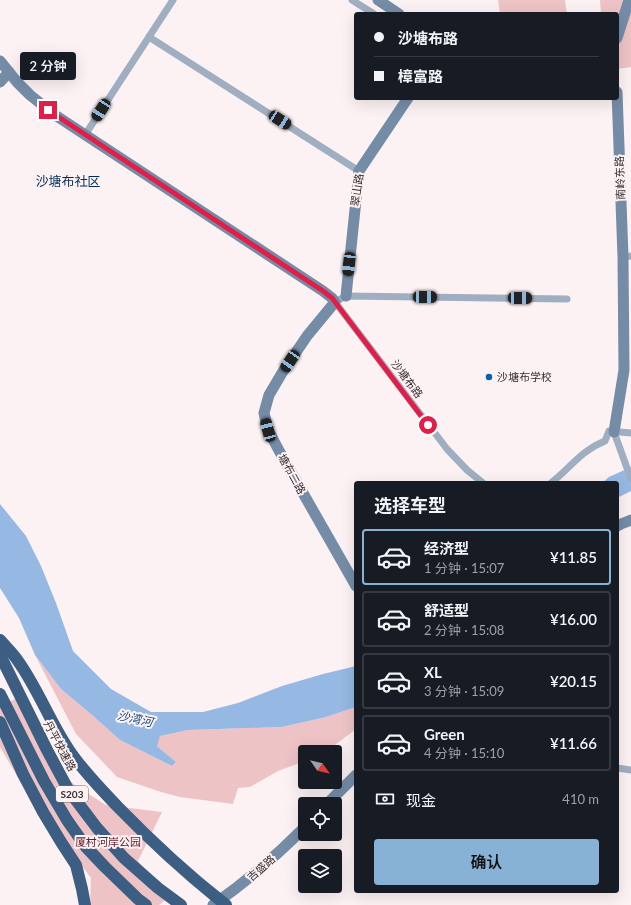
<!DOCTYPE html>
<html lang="zh">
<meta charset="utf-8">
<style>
body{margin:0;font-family:Lato,"Noto Sans SC",sans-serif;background:#242831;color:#f1f3f6;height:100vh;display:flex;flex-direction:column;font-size:15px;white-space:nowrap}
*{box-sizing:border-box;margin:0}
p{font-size:13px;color:#9ea1a6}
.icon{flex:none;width:22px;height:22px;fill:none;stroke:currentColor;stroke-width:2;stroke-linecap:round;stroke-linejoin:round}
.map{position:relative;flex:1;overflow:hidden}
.panel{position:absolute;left:354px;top:481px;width:265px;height:412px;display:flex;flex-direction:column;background:#171b24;border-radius:4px;box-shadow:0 4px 16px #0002}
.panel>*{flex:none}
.top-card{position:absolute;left:354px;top:12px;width:265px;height:88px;border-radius:4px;box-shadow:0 4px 16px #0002;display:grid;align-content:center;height:88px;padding:0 20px;background:#171b24}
.needle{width:26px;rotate:124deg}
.fabs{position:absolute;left:298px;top:745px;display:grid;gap:8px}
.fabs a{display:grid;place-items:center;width:44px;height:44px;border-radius:4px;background:#171b24;box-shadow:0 4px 16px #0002;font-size:20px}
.end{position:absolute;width:18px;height:18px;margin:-9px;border:5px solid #e11d48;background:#fff;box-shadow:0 0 0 2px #fff}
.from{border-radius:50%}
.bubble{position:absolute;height:28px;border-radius:4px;background:#171b24;box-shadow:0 4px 16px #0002;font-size:13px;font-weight:600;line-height:28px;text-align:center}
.car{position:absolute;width:12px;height:24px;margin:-12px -6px;border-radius:5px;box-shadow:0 0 3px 1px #0007;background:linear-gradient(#222 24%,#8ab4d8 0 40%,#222 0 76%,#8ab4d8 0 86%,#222 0)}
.top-card b{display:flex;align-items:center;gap:14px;height:38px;font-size:15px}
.top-card b+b{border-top:1px solid #363941}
.top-card i{width:10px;height:10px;background:#f1f3f6}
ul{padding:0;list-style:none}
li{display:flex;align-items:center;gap:12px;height:56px;margin:0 8px 6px;padding:0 12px;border:2px solid #363941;border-radius:4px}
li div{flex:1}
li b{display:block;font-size:15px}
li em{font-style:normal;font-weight:600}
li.current{border-color:#88b1d6}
li>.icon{width:36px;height:36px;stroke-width:1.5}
h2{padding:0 20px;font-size:18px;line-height:48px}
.pay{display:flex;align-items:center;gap:10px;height:44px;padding:0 20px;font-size:15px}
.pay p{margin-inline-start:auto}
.action{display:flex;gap:8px;margin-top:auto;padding:8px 20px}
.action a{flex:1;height:46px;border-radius:4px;background:#88b1d6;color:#111;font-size:16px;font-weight:600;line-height:46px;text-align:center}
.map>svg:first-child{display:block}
</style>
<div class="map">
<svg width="631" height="905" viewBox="0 0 631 905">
<rect width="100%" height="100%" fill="#fdf2f3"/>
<g fill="#eec3c6">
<path d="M498,0H565L567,14H500Z"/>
<path d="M600,0H631V67L617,69V14H601Z"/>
<path d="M35,655L61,689L92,715L120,740L172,766L176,762L156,745L160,736L188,730L282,727L326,717L356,707V729L331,748L324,752H305V761L278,771L250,787L238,788L233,804L180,797L161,792L117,777L76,734Z"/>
<path d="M17,698L49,763L76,786L106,805L162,812L138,861L168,898L159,905H90L91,878L24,788L0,747V706Z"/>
</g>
<g fill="#95b9e3">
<path d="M631,467V491L617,498V483H602L609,477Z"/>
<path d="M0,504L26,536L41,566L56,603L73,651L111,689L151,712H203L238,703L282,686L323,674L356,666V707L326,717L282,727L188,730L160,736L157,746L176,762L172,766L120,740L92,715L61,689L35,655L19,618L0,588Z"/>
</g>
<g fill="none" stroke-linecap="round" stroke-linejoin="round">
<g stroke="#9fafc1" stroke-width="7">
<path d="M352,0L374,14"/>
<path d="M149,37L359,171"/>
<path d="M85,135L173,0"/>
<path d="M623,257L631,256"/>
<path d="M614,432L631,479"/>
<path d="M483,483L467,470L447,449L335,302L346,296L567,299"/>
<path d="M551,483C570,468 582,450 605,441L609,431L631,433"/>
<path d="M617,768L631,770"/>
</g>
<g stroke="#758ca7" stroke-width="11">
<path d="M378,0L399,14"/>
<path d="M617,38L629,0"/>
<path d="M0,61L17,82L30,95L55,115L323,291L332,298L335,302L307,336L282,373L269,395L264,413L268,430L283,458L356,586"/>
<path d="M0,82L9,72"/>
<path d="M346,296L359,171L408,98"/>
<path d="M614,432L624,370L623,257L617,92"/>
<path d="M617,526L621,524L631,520"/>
<path d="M327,804L356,775"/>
<path d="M213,905C246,882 277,855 305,827"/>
</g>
<g stroke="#3d5e83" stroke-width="12">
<path d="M0,640C6,647 13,653 18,661C38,689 50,722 69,750C83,771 101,789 118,807C152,842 188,875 226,905"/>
<path d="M0,655L47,750L69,791L97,828L124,858L158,888L181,905"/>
<path d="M0,694L44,781L67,820L86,847L105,867L138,899L146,905"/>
<path d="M0,722L23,774L43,812L61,842L76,865L82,889L85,905"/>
</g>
</g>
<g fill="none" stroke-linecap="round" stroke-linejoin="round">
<path stroke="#e11d48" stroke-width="5" d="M48,110L323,291L332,298L428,425"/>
</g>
<circle fill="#0761ae" stroke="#fdf2f3" stroke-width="1.5" cx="489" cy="377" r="4"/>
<g text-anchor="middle" stroke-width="4" stroke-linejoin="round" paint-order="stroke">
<rect fill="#fdf2f3" stroke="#726869" stroke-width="1" x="56" y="786" width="32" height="16" rx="3"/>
<g font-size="10" font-weight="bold" fill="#372d2e">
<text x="72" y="798">S203</text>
</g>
<g font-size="11" fill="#372d2e" stroke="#fdf2f3">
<text transform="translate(620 178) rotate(-92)" y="4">南岭东路</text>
<text transform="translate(357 190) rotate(-82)" y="4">翠山路</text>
<text transform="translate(407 379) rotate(53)" y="4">沙塘布路</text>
<text transform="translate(292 474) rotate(61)" y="4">塘布二路</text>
<text transform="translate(60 746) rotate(62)" y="4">丹平快速路</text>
<text transform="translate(261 868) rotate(-41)" y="4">吉盛路</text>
</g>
<g font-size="11" fill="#372d2e" stroke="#fdf2f3" text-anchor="start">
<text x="497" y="381">沙塘布学校</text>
</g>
<g font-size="11" fill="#611a26" stroke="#fdf2f3">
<text x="108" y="846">厦村河岸公园</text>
</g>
<g font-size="12" font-style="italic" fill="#15487b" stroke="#fdf2f3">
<text transform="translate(135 719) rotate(12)" y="4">沙湾河</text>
</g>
<g font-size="13" fill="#032a4f" stroke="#fdf2f3">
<text x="68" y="186">沙塘布社区</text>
</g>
</g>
</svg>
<div class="fabs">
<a><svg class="needle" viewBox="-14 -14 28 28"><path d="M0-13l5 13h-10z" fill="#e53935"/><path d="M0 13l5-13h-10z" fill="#9ea1a6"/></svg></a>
<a><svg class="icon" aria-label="locate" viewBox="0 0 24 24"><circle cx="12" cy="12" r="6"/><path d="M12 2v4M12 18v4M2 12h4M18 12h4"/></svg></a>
<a><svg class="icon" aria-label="layers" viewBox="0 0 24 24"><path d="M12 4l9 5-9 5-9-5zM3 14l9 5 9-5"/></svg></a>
</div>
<i class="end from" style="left:428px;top:425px"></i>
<i class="end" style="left:48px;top:110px"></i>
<div class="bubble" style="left:20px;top:52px;width:56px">2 分钟</div>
<i class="car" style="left:101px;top:110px;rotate:213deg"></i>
<i class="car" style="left:280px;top:120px;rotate:123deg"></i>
<i class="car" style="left:349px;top:264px;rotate:186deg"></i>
<i class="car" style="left:425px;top:297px;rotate:91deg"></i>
<i class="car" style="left:520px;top:298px;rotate:91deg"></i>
<i class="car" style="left:290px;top:361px;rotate:214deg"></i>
<i class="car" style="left:268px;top:430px;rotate:345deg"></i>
<div class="top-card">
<b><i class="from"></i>沙塘布路</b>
<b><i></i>樟富路</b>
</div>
<section class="panel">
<h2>选择车型</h2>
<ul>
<li class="current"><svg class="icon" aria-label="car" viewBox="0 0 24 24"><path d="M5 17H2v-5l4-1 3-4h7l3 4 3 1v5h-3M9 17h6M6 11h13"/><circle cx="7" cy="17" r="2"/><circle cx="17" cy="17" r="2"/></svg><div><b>经济型</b><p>1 分钟 · 15:07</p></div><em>¥11.85</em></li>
<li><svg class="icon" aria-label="car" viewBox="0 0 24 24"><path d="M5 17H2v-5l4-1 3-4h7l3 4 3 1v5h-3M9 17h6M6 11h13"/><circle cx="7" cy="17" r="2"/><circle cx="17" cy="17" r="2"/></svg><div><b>舒适型</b><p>2 分钟 · 15:08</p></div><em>¥16.00</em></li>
<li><svg class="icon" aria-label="car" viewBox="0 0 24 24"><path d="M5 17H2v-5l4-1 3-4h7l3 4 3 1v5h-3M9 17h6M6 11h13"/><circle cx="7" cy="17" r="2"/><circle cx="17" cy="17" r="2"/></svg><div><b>XL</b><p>3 分钟 · 15:09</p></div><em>¥20.15</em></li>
<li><svg class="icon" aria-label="car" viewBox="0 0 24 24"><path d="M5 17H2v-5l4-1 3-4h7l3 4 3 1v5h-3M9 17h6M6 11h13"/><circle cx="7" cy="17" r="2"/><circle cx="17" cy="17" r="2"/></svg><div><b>Green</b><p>4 分钟 · 15:10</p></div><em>¥11.66</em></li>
</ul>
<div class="pay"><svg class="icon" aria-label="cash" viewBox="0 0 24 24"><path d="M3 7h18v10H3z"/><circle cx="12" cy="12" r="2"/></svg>现金<p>410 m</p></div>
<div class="action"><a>确认</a></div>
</section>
</div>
